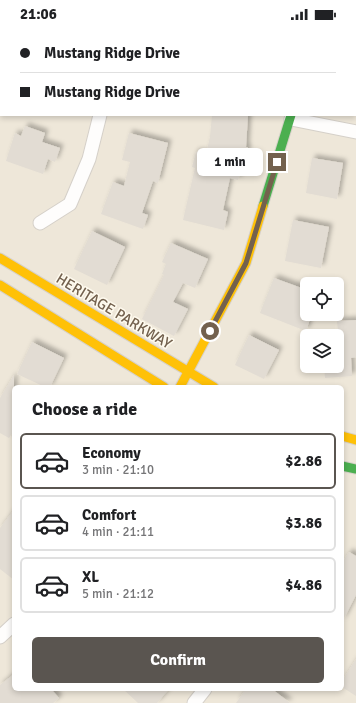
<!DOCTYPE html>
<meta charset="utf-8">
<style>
body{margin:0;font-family:Signika,sans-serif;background:#f6f6f6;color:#202124;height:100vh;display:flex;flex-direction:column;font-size:15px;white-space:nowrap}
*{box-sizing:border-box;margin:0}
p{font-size:13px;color:#757577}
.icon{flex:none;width:22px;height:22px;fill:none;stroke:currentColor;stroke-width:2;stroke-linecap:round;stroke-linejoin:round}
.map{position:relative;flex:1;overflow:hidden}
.panel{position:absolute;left:12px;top:357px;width:332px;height:306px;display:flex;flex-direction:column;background:#fff;border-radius:6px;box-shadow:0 2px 6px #0003}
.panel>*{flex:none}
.top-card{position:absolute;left:0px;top:0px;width:356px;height:88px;box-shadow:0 2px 6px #0003;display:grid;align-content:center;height:88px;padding:0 20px;background:#fff}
.fabs{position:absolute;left:300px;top:249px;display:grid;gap:8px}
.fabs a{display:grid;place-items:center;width:44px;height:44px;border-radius:6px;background:#fff;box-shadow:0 2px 6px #0003;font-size:20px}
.end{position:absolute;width:18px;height:18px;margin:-9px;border:5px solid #73614e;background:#fff;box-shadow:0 0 0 2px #fff}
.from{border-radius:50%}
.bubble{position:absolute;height:28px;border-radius:6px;background:#fff;box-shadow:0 2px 6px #0003;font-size:13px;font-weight:700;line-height:28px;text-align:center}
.top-card b{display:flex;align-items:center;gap:14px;height:38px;font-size:15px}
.top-card b+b{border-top:1px solid #e0e0e0}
.top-card i{width:10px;height:10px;background:#202124}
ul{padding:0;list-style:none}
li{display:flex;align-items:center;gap:12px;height:56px;margin:0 8px 6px;padding:0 12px;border:2px solid #e0e0e0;border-radius:6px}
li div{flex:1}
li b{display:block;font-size:15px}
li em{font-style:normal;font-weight:700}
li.selected{border-color:#5a5550}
li>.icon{width:36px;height:36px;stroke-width:1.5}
h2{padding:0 20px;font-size:18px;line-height:48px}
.primary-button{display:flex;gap:8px;margin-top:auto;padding:8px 20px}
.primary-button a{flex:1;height:46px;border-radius:6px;background:#5a5550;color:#fff;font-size:16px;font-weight:700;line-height:46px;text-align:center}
.status{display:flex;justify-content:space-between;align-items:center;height:28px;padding:0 20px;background:#fff;direction:ltr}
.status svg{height:11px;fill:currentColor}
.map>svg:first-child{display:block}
</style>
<div class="status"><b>21:06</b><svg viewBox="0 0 49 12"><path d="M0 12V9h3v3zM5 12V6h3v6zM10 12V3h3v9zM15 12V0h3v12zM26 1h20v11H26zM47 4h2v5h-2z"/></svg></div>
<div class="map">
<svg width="356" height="675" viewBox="0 0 356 675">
<defs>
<filter id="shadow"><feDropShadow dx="3.5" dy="-3.5" stdDeviation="2" flood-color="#0004"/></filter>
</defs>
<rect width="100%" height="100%" fill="#f7f4ec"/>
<path fill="#eee7d9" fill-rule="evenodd" d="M0,0H356V675H0ZM1,1H355V87H1ZM307,256H337V286H307ZM307,308H337V338H307ZM14,359H342V661H14Z"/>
<g fill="#e2dcd3" filter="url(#shadow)">
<path d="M212,87H248L246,119H248L238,152L230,150L223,182L228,184L224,202L183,192L195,140L192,139L196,124L206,126L210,109Z"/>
<path d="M25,98L45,105L42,114L60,120L55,134L48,131L43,146L6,133L15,105L21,108Z"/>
<path d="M129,105L168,115L158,155L153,153L142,185L148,187L143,201L101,186L113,154L124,158L130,134L122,132Z"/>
<path d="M312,130L343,135L337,171L306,165Z"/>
<path d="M293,192L329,199L321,240L285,233Z"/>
<path d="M92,203L125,219L107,257L74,241Z"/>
<path d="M171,215L208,231L195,260L183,255L173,274L188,281L174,308L142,291L164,247L162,246L166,236L162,234Z"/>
<path d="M274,250L307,262V273L303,285L311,288L306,303L260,285Z"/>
<path d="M356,292V329L351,330L352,348L325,350L324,338H337V312H339L337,293Z"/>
<path d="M249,307L279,322L264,351L235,337Z"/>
<path d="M32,314L64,330L50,359H45L17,346Z"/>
<path d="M14,347V402L9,410L0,405V370Z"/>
<path d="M14,482V552L0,541V500Z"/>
<path d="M349,524L356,528V567L342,594V535Z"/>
<path d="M356,631V668L342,659V653Z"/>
<path d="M14,646V661H51L59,670L53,675H0V657Z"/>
<path d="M123,661H169L157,675H138Z"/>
<path d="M246,661H272L290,675H236Z"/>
</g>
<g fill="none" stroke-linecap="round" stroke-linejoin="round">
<defs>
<g id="street">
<path d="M49,0L56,1"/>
<path d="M114,0V1"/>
<path d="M297,1V0"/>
<path d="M291,91L356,104"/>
<path d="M40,195L70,176L89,131L100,87"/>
<path d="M0,609L14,596"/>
<path d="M194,675L205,661"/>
</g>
<g id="fast">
<path d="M263,178L291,87"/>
<path d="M342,438L356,441"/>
</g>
<g id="slow">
<path d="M0,230L214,359"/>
<path d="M0,257L164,359"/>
<path d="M180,359L246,235L263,178"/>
<path d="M342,408L356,412"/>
</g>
</defs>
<use href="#street" stroke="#d5d0c9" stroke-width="15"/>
<use href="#fast" stroke="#d6d1c9" stroke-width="11"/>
<use href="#slow" stroke="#d6d1c9" stroke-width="11"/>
<use href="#street" stroke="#fefdfc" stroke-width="13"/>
<use href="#fast" stroke="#4caf50" stroke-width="9"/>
<use href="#slow" stroke="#ffc107" stroke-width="9"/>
</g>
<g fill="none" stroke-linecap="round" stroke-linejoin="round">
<path stroke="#73614e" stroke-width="5" d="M210,303L246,235L277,134"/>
</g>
<g text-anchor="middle" stroke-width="3" stroke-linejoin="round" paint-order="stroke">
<g font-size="15" fill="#73614e" stroke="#fefaee">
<text transform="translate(114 283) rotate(31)" y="5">HERITAGE PARKWAY</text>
</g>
</g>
</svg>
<div class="fabs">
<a><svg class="icon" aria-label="locate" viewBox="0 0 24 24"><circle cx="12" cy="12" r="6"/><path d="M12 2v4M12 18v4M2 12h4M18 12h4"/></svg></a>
<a><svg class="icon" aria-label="layers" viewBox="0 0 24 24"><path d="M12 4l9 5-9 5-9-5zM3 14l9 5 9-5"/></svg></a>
</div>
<i class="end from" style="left:210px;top:303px"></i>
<i class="end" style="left:277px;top:134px"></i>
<div class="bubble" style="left:197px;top:120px;width:66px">1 min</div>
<div class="top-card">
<b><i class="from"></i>Mustang Ridge Drive</b>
<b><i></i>Mustang Ridge Drive</b>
</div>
<section class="panel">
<h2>Choose a ride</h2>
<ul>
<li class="selected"><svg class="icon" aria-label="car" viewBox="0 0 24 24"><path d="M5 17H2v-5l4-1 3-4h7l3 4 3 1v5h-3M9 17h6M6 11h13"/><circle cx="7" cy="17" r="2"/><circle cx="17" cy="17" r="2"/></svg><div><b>Economy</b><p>3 min · 21:10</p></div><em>$2.86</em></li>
<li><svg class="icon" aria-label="car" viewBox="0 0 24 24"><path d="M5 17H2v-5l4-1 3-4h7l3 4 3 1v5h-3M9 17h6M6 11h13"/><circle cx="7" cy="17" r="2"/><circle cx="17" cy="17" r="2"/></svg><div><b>Comfort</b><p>4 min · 21:11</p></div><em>$3.86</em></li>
<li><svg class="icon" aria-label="car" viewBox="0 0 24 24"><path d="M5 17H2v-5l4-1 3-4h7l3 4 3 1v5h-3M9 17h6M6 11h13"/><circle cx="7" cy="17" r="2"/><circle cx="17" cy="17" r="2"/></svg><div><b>XL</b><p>5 min · 21:12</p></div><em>$4.86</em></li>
</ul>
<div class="primary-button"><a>Confirm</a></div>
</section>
</div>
